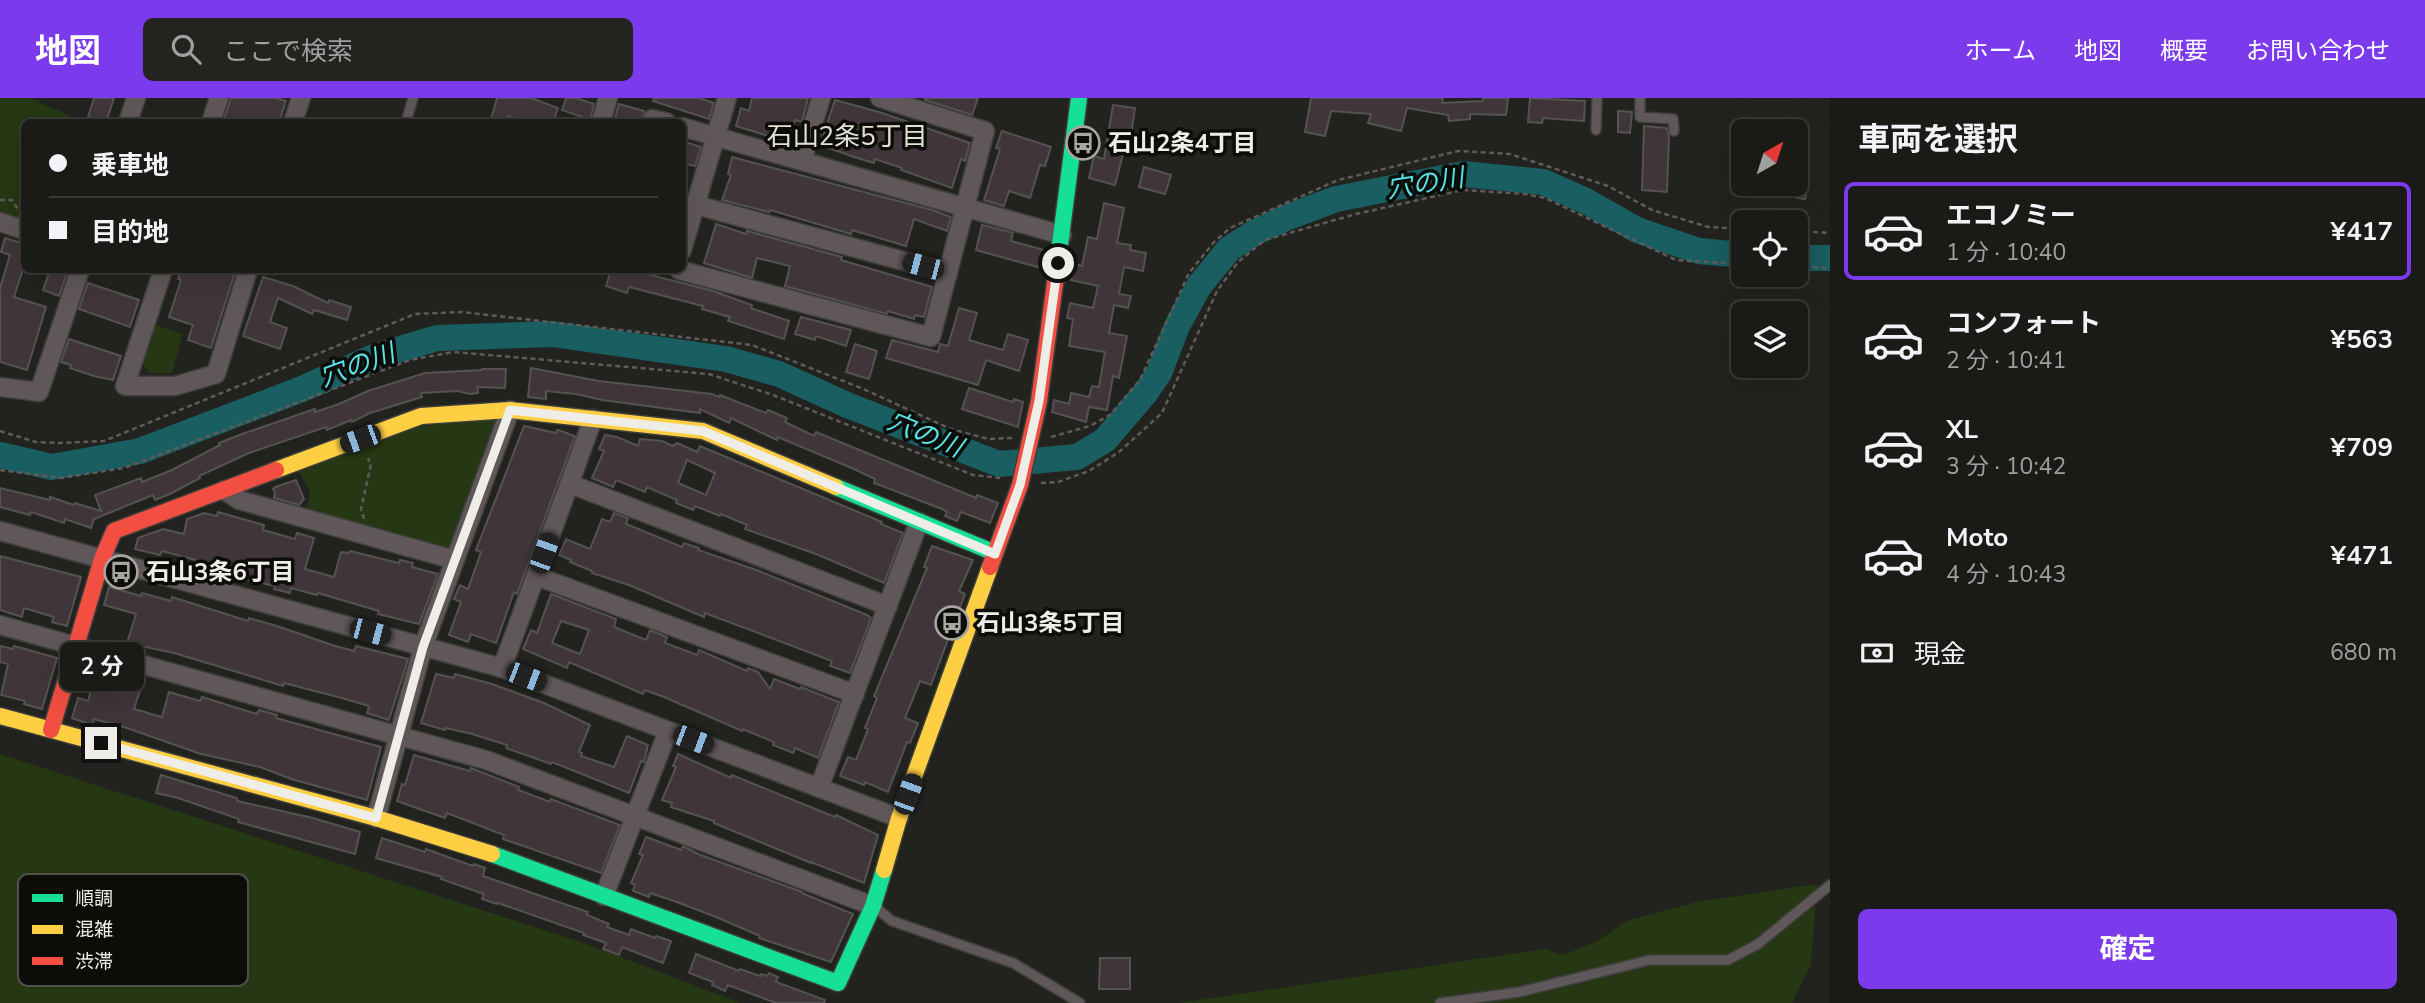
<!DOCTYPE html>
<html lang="ja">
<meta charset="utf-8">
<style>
body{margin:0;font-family:"Nunito Sans","Noto Sans JP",sans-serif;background:#23231f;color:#f1f3f6;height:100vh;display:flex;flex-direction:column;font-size:26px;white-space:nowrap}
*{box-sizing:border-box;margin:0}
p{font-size:23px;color:#9fa1a1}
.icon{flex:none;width:38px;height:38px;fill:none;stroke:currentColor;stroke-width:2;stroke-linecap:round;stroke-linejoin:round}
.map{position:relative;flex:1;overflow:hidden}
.drawer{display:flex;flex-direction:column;background:#1a1a16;width:595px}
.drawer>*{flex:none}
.hud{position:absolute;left:21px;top:21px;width:665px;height:154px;border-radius:10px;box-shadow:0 7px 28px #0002,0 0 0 2px #383835;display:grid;align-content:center;height:154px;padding:0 28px;background:#1a1a16}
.needle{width:46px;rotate:39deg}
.buttons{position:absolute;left:1731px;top:21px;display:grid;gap:14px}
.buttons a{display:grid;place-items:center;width:77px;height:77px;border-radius:10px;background:#1a1a16;box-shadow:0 7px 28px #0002,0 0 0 2px #383835;font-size:35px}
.end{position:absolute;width:32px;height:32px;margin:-16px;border:9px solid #eeede8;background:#111;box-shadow:0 0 0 4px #111}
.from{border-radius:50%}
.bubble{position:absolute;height:49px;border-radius:10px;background:#1a1a16;box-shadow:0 7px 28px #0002,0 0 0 2px #383835;font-size:23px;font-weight:700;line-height:49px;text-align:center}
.car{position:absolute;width:21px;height:42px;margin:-21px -10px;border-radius:9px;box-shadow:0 0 5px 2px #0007;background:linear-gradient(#222 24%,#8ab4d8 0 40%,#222 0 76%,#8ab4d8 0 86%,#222 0)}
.hud b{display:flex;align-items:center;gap:24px;height:66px;font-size:26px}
.hud b+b{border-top:2px solid #383835}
.hud i{width:18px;height:18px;background:#f1f3f6}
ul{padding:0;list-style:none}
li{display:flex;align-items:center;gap:21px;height:98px;margin:0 14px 10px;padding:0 14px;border:4px solid transparent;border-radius:10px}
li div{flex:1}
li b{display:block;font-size:26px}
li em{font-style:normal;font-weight:700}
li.active{border-color:#7c3aed}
li>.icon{width:63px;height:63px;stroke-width:1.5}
h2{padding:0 28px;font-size:32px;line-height:84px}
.pay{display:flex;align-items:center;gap:18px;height:77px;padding:0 28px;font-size:26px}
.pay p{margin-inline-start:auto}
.cta{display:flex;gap:14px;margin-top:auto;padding:14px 28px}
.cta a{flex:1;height:80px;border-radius:10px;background:#7c3aed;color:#fff;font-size:28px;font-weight:700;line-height:80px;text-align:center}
header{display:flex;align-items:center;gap:42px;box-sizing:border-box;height:98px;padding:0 35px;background:#7c3aed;color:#fff}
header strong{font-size:33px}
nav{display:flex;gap:38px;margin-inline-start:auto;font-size:24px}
.search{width:490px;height:63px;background:#23231f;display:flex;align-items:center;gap:18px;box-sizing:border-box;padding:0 24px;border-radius:10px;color:#9fa1a1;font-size:26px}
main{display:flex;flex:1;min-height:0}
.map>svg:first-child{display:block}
</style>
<header>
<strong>地図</strong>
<div class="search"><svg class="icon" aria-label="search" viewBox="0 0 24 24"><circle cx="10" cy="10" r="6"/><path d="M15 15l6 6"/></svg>ここで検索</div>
<nav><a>ホーム</a><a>地図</a><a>概要</a><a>お問い合わせ</a></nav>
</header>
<main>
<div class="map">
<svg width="1830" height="905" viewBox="0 0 1830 905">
<rect width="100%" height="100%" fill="#22221e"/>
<g fill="#253713">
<path d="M0,0H29L71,18L70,24H24V124L0,116Z"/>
<path d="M155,227L183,236L172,275H150L142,266Z"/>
<path d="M499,321L453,451L446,453L306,414L310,393L298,372L423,328Z"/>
<path d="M0,656L578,843L741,905H0Z"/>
<path d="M1817,786L1811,866L1792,905H1179L1545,851L1563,857L1596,844L1626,823L1696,804Z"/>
</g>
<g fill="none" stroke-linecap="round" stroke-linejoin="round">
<g stroke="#195e60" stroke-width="26">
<path d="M1796,160H1830"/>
<path d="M0,357L52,369L140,353L302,291L374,259L437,240L552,236L726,261L779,276L847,307L999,366L1077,359L1105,342L1146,294L1159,275L1177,228L1199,188L1229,151L1254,135L1283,121L1336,101L1463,76L1543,84L1586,103L1637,132L1699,153L1743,157"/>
</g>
</g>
<g fill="#3f353b" stroke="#545352" stroke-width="2" fill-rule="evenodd">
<path d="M94,0H114L106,24L88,19Z"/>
<path d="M231,0H276L286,3L279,24H223Z"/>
<path d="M497,0H531L558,10L553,24H530L508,18L506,24H490Z"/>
<path d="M566,0H576L594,6L590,22L562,12Z"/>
<path d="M654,0H699L714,5L709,21L653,3Z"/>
<path d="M752,0H808L802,24L795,22L788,44L736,28L741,10L749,13Z"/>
<path d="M925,0H978L972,17L925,2Z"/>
<path d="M1311,0H1443L1442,5L1483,3V0H1508L1506,17L1470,16V21L1449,23L1448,17L1407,10L1401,33L1368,25L1371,16L1331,13L1325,38L1305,34Z"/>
<path d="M1530,0L1585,3L1584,23L1543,20L1542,25L1528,24Z"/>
<path d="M835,2L879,14L970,45L965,63L961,61L952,90L901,72L902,70L875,61L874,65L854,59L820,47Z"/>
<path d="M619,6L644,13L641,24H630L615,20Z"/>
<path d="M1113,7L1135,10L1129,50L1125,49L1115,87L1089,80L1094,58L1104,61Z"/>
<path d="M1618,13L1632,14L1630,35L1618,34Z"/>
<path d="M1644,28L1667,30L1669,38L1667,94L1642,92Z"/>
<path d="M1002,33L1051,49L1045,68L1040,67L1030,100L1009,93L1004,108L984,102L1000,51L996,50Z"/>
<path d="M682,43L701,49L695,68L682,65Z"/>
<path d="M732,59L932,112L951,119L947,133L914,121L906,148L852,132L851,136L770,112L769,114L722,102L731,77L728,76Z"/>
<path d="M1144,69L1171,77L1165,96L1139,89Z"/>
<path d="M1796,81L1809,84L1805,101L1782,97L1783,86H1796Z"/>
<path d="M1104,105L1124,110L1117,145L1131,147L1130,152L1146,155L1143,173L1124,169L1119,196L1131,198L1128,210L1114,207L1109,235L1127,238L1119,280L1113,278L1107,312L1089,309L1086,324L1052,314L1054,302L1069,306L1071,295L1089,299L1092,288L1099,289L1105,254L1069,248L1073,221L1067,220L1070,205L1093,210L1098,188L1071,182L1074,166L1082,168L1088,139L1097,141Z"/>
<path d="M716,126L746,136L747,133L842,159L841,162L932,189L924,219L915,217L914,221L888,213L887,216L785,188L790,168L757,160L752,180L704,165Z"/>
<path d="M982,127L1013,135L1011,143L1044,152L1041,170L976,152Z"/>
<path d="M5,140L24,146V168L14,199L46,209L27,272L0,264V190L10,157L1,154Z"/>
<path d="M50,172H68L59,198L43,192Z"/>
<path d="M181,172H227L235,174L211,250L188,242L193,227L169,219L181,182L178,181Z"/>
<path d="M611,172L639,174L713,193L752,207L751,210L789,223L784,241L728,223L730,219L702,211L703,208L629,189L627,195L606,188Z"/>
<path d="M263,179L293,188L328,205L329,202L351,209L347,222L314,212L312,216L278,200L270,224L287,230L280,251L243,238Z"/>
<path d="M88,185L139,202L130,229L79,211Z"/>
<path d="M959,210L977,215L969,242L1003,252L1008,236L1028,242L1019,273L986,262L978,287L886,260L892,242L938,254L940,246L948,248Z"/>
<path d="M801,219L851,232L846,248L816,238L815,242L795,236Z"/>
<path d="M69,241L121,258L113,282L94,278L70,270L71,267L61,264Z"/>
<path d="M855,246L877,253L869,281L846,274Z"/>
<path d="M531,270L599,283L712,296L719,299L720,297L766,315L768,312L787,320L785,324L814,338L816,334L976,400L977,397L998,405L990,425L961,414L957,423L945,418L947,414L942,411L874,385L875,381L854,371L778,339L777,342L731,320L729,325L700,311V315L602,302L576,296L546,293V301L528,299Z"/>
<path d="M482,271H506L505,290L477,289L478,295L469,296L458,293L421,295L422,299L370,315L352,324L351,322L327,332L326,329L249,355L199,378L200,380L170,396L155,402L153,397L94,421L91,430L65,421L64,425L31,414L30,417L0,409V390L50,402V399L74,407L75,405L101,413L95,397L141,380L142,384L172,372L220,347L219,345L242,336L315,311V314L339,306L368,293L425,275L482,272Z"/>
<path d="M969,290L1013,304L1014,301L1023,304L1018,329L962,311Z"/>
<path d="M524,328L556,335L557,332L561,333L575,338L517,496L514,494L496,545L471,536L468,544L449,537L461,504L454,501L460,487L468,491L481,454L476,452Z"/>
<path d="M605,337L617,339L638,348L640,341L662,343L673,348L677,345L697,354L700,348L882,424L881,426L903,435L884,485L816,456L745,431L747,427L721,416L720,418L695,408L693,412L676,405L677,402L647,389L645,394L616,382L613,389L592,380L604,353L599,351ZM687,362L715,375L706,397L678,385Z"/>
<path d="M296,382L304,401L299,407L274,400L275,394L273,391L275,389Z"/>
<path d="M218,414L264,427L263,432L295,441L297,435L314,440L305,471L334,479L341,454L349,455L350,453L399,465L400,462L413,465L412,469L438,476L419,526L378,516L379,513L318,495L317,497L291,490L290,495L274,491L275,488L219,475L221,469L162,453L160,457L135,451L138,440L163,431L184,436L187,421L204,415L217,418Z"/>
<path d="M614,415L628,420L626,426L682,449L684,445L699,450L698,452L759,473L867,517L871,520L850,575L830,568L832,563L705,515L704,519L629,487L592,475V473L570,464L571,462L559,457L566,441L590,451L602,421L610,424Z"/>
<path d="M932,448L973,462L959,493L965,496L931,587L920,583L905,620L918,625L910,645L907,644L888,694L865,684L864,687L840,678L848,659L856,662L868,631L865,630L877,600L874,598L927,470L924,469Z"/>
<path d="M0,458L81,479L67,528L52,524L54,519L24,510L22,519L0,512Z"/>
<path d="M109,489L141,498L142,495L171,503L172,499L248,523L249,520L277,528L332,547L354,553L356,548L408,561L389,622L367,615L369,608L338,599L284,585L283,588L174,555L127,545L136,516L104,507Z"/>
<path d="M551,496L616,521L614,529L646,542L650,532L667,539L665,545L697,557L699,552L747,573L748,570L758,574L770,591L774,581L800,591L801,589L839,604L818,660L795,650L793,655L773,647L774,644L743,631L742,633L664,599L645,592L643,596L569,564L567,570L523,551L531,532L537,535ZM561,523L589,532L580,556L552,545Z"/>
<path d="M0,548L13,551L14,548L57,560L42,611L24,606L25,603L1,597L8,566L0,564Z"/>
<path d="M98,566L143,583L134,611L162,619L169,594L200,603L202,599L257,616L259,612L277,617L276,620L381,649L367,702L291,681L260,669L201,656L124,629L94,621L92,627L72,620L78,600L88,603Z"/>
<path d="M436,576L454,580L455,576L492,586L544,605L590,627L579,654L582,655L581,658L614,669L627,638L648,647L644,664L641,663L629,695L552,664L551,666L506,650L507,647L472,636L446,630L445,632L421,625Z"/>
<path d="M678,656L731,680L732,677L835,719L836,717L878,737L864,785L811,764V765L714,725V723L671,709L672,705L662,702L676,669L673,668Z"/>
<path d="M414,657L470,673L471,670L519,689L518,692L550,704L551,701L620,727L601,775L503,741L504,737L447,715L445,720L397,703L402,686L405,687Z"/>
<path d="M161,677L237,700V703L313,720L360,734L355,756L238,724L239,721L178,700L156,695Z"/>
<path d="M646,739L681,752L683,748L698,756L802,794V795L853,816L831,864L759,840L760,838L716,819L677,804L650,795L649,799L633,793L635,787L631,785L643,757L639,756Z"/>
<path d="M382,740L425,754L426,751L473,768L474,766L485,770L483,778L588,814L587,817L609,826L607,829L629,837L631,831L655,840L656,838L671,843L663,865L622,849L619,857L603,851L606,845L583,837L584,835L498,805L497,806L482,801L484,796L441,781L442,779L376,760Z"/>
<path d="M696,856L739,873L740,871L760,878L761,876L767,878L769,875L778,879L776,884L825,902L824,905H776L728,887L725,893L712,887L713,884L689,875Z"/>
<path d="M1100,860H1130V891H1099Z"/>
</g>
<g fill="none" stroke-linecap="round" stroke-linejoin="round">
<defs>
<g id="lane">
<path d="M1640,0V19L1673,21L1674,33"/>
<path d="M406,24L413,0"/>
<path d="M1596,32L1597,0"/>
<path d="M875,809L892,823L1013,865L1080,905"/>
<path d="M1440,905L1519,894L1650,862H1728L1758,846L1830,787"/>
</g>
<g id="street">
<path d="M652,21L666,24"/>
<path d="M128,24L136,0"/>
<path d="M211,24L219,0"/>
<path d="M293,24L301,0"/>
<path d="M601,24L608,0"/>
<path d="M682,29L1062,137"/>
<path d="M802,63L821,0"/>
<path d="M696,107L948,175"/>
<path d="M0,124L24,132"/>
<path d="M682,152L727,0"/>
<path d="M163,172L125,288H175L216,276L248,172"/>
<path d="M679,172L931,239L985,33L880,0"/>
<path d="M0,289L39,294L80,172"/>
<path d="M570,386L888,508"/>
<path d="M224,392L239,402L455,462"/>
<path d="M0,433L502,570L899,720"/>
<path d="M536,478L855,596"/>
<path d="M0,527L486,662L873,808"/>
<path d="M502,570L593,321"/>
<path d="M819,690L919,424"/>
<path d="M376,720L423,549L510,312"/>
<path d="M604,798L668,633"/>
</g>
<g id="fast">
<path d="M1055,185L1079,0"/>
<path d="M836,389L995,455"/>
<path d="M492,756L838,885L873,808L884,772"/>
</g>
<g id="slow">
<path d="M276,372L421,318L510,312L703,333L836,389"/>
<path d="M0,618L376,720L492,756"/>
<path d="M884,772L899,720L990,469"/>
</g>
<g id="jam">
<path d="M990,469L1020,387L1039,303L1055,185"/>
<path d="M51,632L102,461L114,433L276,372"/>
</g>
</defs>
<use href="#lane" stroke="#3e3e3b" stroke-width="12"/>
<use href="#street" stroke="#3e3e3b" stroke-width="21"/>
<use href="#fast" stroke="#3e3e3b" stroke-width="19"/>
<use href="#slow" stroke="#3e3e3b" stroke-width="19"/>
<use href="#jam" stroke="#3e3e3b" stroke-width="19"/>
<g stroke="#605b5a" stroke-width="2.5" stroke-dasharray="5 3.5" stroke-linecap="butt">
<path d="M0,102H12L19,113"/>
<path d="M1796,133L1830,135"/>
<path d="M1796,169L1830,170"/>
<path d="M0,333L36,344L60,345L104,343L415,216L462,214L752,247L861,290L951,331L988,341L1012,340"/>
<path d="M1051,339L1090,328L1110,317L1140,282L1189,175L1214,144L1230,130L1338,82L1458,53L1510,56L1608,88L1652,112L1708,129L1743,131"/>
<path d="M0,372L61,380L124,370L410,262L454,254L709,276L773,297L973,377L1000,380"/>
<path d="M1041,385L1058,384L1089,373L1119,354L1162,315L1217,193L1238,164L1265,142L1356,116L1463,92L1525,96L1545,100L1676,162L1743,166"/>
<path d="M364,421L361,411L371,366L368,360"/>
</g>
<use href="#lane" stroke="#5f5759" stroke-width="9"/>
<use href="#street" stroke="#5f5759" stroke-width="18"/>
<use href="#fast" stroke="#16e098" stroke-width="16"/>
<use href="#slow" stroke="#ffcf43" stroke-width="16"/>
<use href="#jam" stroke="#f24e42" stroke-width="16"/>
</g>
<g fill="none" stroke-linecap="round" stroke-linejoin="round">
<path stroke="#eeede8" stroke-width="9" d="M101,645L376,720L423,549L510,312L703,333L995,456L1020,387L1039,303L1058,165"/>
</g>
<defs>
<symbol id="bus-ring" viewBox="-11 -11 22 22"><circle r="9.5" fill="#0c0c09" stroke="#a7a6a1" stroke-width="1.5"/><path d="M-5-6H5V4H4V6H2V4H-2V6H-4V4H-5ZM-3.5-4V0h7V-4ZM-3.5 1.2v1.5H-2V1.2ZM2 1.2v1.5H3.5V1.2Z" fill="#a7a6a1"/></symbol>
</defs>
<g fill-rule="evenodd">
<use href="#bus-ring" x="1064" y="26" width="38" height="38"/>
<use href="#bus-ring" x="102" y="455" width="38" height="38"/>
<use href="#bus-ring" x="933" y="506" width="38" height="38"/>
</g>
<g text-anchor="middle" stroke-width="7" stroke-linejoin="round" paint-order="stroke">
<g font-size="24" font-weight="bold" fill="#eeede8" stroke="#0c0c09" text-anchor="start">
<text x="1108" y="53">石山2条4丁目</text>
<text x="146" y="482">石山3条6丁目</text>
<text x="976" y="533">石山3条5丁目</text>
</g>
<g font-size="26" fill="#e2e0d7" stroke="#0c0c09">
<text x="847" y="47">石山2条5丁目</text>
</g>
<g font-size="26" font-style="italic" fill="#57e2e6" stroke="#0c0c09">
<text transform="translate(1425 85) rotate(-9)" y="9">穴の川</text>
<text transform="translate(357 267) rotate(-20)" y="9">穴の川</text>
<text transform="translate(925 336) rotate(22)" y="9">穴の川</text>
</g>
</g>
<rect x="18" y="776" width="230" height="112" rx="10" fill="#0c0c09" stroke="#50504c" stroke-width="2"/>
<rect x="32" y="796" width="31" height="8" fill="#16e098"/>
<rect x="32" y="827" width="31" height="9" fill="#ffcf43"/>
<rect x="32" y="859" width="31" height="8" fill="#f24e42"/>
<g font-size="19" fill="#eeede8">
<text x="75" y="807">順調</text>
<text x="75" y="838">混雑</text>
<text x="75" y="870">渋滞</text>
</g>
</svg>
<div class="buttons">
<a><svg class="needle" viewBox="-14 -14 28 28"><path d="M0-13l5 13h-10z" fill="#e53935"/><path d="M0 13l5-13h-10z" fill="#9fa1a1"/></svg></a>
<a><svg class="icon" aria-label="locate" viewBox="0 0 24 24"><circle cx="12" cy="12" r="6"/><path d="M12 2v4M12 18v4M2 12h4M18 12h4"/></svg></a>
<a><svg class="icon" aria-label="layers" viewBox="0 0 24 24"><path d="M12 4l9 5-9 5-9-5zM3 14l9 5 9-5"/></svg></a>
</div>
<i class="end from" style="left:1058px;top:165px"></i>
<i class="end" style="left:101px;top:645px"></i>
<div class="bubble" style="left:60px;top:544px;width:84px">2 分</div>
<i class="car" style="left:923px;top:168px;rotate:285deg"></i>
<i class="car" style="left:360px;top:341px;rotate:250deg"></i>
<i class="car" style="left:544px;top:455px;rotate:20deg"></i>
<i class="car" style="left:370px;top:534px;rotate:105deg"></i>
<i class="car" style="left:526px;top:579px;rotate:111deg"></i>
<i class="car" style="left:693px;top:642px;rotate:111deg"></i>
<i class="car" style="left:908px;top:696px;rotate:20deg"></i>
<div class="hud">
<b><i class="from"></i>乗車地</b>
<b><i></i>目的地</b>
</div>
</div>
<section class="drawer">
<h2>車両を選択</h2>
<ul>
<li class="active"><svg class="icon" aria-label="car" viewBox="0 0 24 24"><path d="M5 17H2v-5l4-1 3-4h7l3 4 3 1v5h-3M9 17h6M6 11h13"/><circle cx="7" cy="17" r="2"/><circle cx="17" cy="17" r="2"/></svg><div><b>エコノミー</b><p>1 分 · 10:40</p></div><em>¥417</em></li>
<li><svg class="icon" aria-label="car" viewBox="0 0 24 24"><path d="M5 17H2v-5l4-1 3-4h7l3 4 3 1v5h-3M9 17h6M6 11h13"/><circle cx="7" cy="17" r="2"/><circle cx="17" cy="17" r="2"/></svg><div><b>コンフォート</b><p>2 分 · 10:41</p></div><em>¥563</em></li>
<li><svg class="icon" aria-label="car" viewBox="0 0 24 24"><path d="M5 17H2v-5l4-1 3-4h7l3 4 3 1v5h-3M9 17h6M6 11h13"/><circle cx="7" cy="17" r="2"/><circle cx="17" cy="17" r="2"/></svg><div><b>XL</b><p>3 分 · 10:42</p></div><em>¥709</em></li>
<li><svg class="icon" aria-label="car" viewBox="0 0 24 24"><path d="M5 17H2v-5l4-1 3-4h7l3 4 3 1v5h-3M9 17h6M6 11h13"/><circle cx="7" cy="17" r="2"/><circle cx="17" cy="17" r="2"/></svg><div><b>Moto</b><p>4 分 · 10:43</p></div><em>¥471</em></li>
</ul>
<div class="pay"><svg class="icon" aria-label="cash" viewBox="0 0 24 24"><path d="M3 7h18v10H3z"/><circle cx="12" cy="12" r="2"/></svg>現金<p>680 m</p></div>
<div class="cta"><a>確定</a></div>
</section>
</main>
